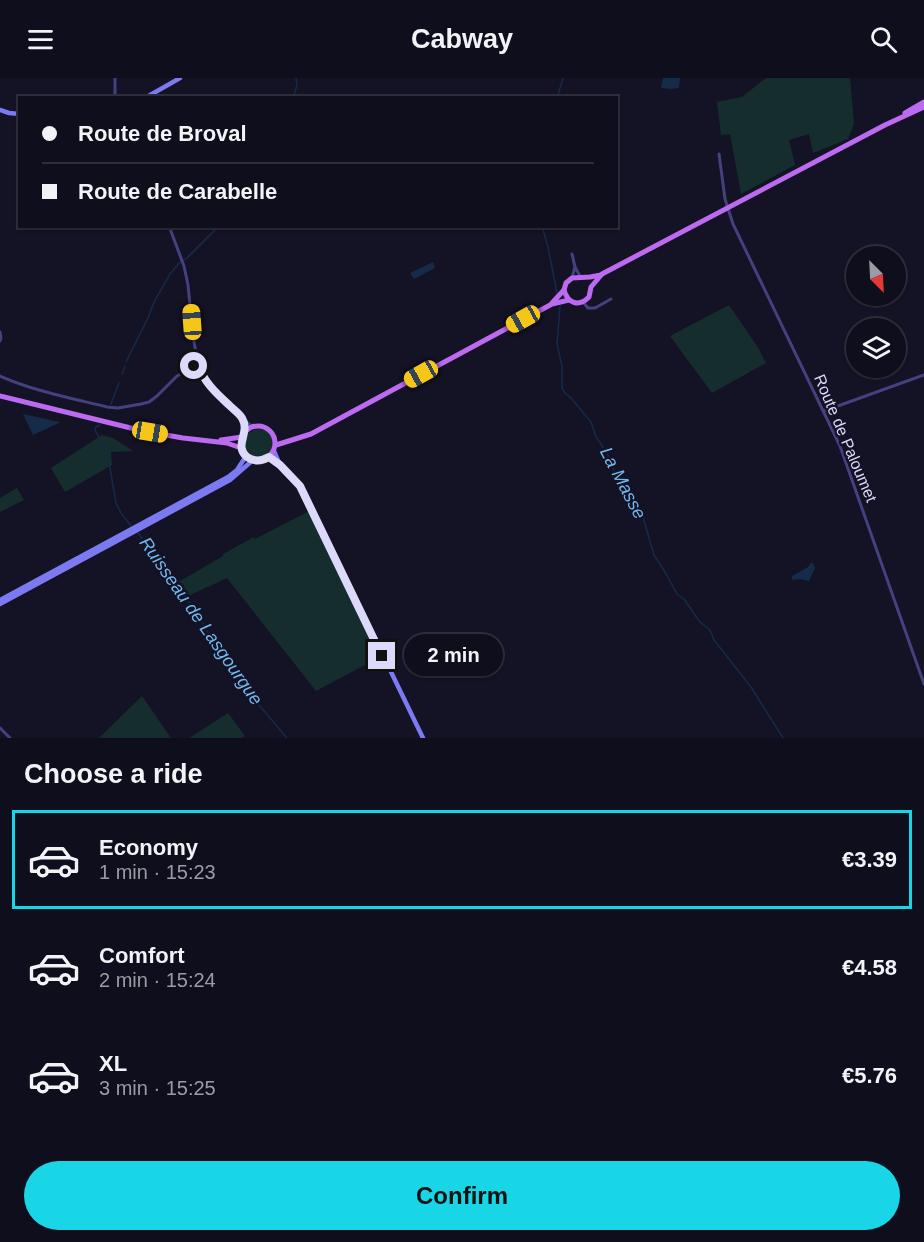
<!DOCTYPE html>
<meta charset="utf-8">
<style>
body{margin:0;font-family:Arial,sans-serif;background:#1d1c29;color:#f1f3f6;height:100vh;display:flex;flex-direction:column;font-size:22px;white-space:nowrap}
*{box-sizing:border-box;margin:0}
p{font-size:20px;color:#9b9ca3}
.icon{flex:none;width:33px;height:33px;fill:none;stroke:currentColor;stroke-width:2;stroke-linecap:round;stroke-linejoin:round}
.map{position:relative;height:660px;overflow:hidden}
.side{display:flex;flex-direction:column;background:#0f0e1c;flex:1}
.side>*{flex:none}
.top-card{position:absolute;left:18px;top:18px;width:600px;height:132px;border-radius:0px;box-shadow:0 2px 4px #0004,0 0 0 2px #2f2e3b;display:grid;align-content:center;height:132px;padding:0 24px;background:#0f0e1c}
.needle{width:39px;rotate:156deg}
.buttons{position:absolute;left:846px;top:168px;display:grid;gap:12px}
.buttons a{display:grid;place-items:center;width:60px;height:60px;border-radius:50%;background:#0f0e1c;box-shadow:0 2px 4px #0004,0 0 0 2px #2f2e3b;font-size:30px}
.end{position:absolute;width:27px;height:27px;margin:-14px;border:8px solid #dcd9fb;background:#111;box-shadow:0 0 0 3px #111}
.from{border-radius:50%}
.bubble{position:absolute;height:42px;border-radius:21px;background:#0f0e1c;box-shadow:0 2px 4px #0004,0 0 0 2px #2f2e3b;font-size:20px;font-weight:700;line-height:42px;text-align:center}
.car{position:absolute;width:18px;height:36px;margin:-18px -9px;border-radius:8px;box-shadow:0 0 4px 2px #0007;background:linear-gradient(#f5c518 24%,#345 0 40%,#f5c518 0 76%,#345 0 86%,#f5c518 0)}
.top-card b{display:flex;align-items:center;gap:21px;height:57px;font-size:22px}
.top-card b+b{border-top:2px solid #2f2e3b}
.top-card i{width:15px;height:15px;background:#f1f3f6}
ul{padding:0;list-style:none}
li{display:flex;align-items:center;gap:18px;height:99px;margin:0 12px 9px;padding:0 12px;border:3px solid transparent;border-radius:0px}
li div{flex:1}
li b{display:block;font-size:22px}
li em{font-style:normal;font-weight:700}
li.current{border-color:#19d6e7}
li>.icon{width:54px;height:54px;stroke-width:1.5}
h2{padding:0 24px;font-size:27px;line-height:72px}
.primary-button{display:flex;gap:12px;margin-top:auto;padding:12px 24px}
.primary-button a{flex:1;height:69px;border-radius:36px;background:#19d6e7;color:#111;font-size:24px;font-weight:700;line-height:69px;text-align:center}
header{display:flex;justify-content:space-between;align-items:center;height:78px;padding:0 24px;background:#0f0e1c;font-size:27px;font-weight:700}
.map>svg:first-child{display:block}
</style>
<header><svg class="icon" aria-label="menu" viewBox="0 0 24 24"><path d="M4 6h16M4 12h16M4 18h16"/></svg>Cabway<svg class="icon" aria-label="search" viewBox="0 0 24 24"><circle cx="10" cy="10" r="6"/><path d="M15 15l6 6"/></svg></header>
<div class="map">
<svg width="924" height="660" viewBox="0 0 924 660">
<rect width="100%" height="100%" fill="#141225"/>
<g fill="#152e2d">
<path d="M766,0H850L854,46L848,61L813,75L809,56L789,62L795,87L741,116L730,56L721,57L717,24L742,19Z"/>
<path d="M729,227L757,268L766,285L712,315L670,258Z"/>
<circle cx="259" cy="366" r="15"/>
<path d="M102,357L113,360L133,373L111,374L112,387L65,414L51,390Z"/>
<path d="M17,410L24,422L0,434V420Z"/>
<path d="M311,432L382,578L316,613L227,500L186,519L175,506L223,478V476L254,459L255,461Z"/>
<path d="M142,618L171,660H99Z"/>
<path d="M228,635L245,658L242,660H189Z"/>
</g>
<g fill="#162b4a">
<path d="M663,0H680L679,10L670,11L661,10Z"/>
<path d="M433,184L435,190L414,201L410,195Z"/>
<path d="M23,336L59,344V345L33,357Z"/>
<path d="M811,485H813L815,490L809,503L800,501L792,502V498L808,489Z"/>
</g>
<g fill="none" stroke-linecap="round" stroke-linejoin="round">
<g stroke="#162b4a" stroke-width="1.5">
<path d="M293,20L297,7L296,0"/>
<path d="M557,20L563,0"/>
<path d="M542,148L548,169L557,215"/>
<path d="M183,183L188,179L219,148"/>
<path d="M560,228L557,266L562,288V310L565,315L571,320L591,344L596,359L607,375L619,404L643,439L654,477L665,494L677,516L684,521L699,543L710,552L714,562L751,609L783,660"/>
<path d="M126,284L148,240L154,224L170,196L180,184"/>
<path d="M122,296L125,288"/>
<path d="M111,326L119,305"/>
<path d="M100,347L96,349L95,352L107,373L116,425L121,435L131,448"/>
<path d="M138,455L184,516L201,542L218,574L227,587L243,608L287,660"/>
</g>
<g stroke="#43417f" stroke-width="3">
<path d="M115,20V0"/>
<path d="M719,76L725,121L733,146L840,368L924,606"/>
<path d="M169,148L184,188L188,207L193,258L198,287L201,296L209,308L243,341L250,347L255,348"/>
<path d="M572,176L575,189"/>
<path d="M572,200L575,189L580,198"/>
<path d="M583,224L588,230H595L611,221"/>
<path d="M0,254L1,260L0,263"/>
<path d="M0,298C34,313 71,320 107,329L118,330L141,326L149,324L157,318L177,298L198,287"/>
<path d="M824,333L924,297"/>
<path d="M243,341L245,354"/>
<path d="M0,650L10,660"/>
</g>
<g stroke="#7b7af1" stroke-width="4.5">
<path d="M145,20L180,0"/>
<path d="M0,32L9,35L20,36"/>
<path d="M274,373L280,387"/>
<path d="M269,379C283,389 295,400 304,414L423,660"/>
<path d="M0,522L228,399L237,392L246,378"/>
<path d="M0,526L230,402L253,382"/>
</g>
<g stroke="#bc6bf0" stroke-width="5">
<path d="M905,35L924,24"/>
<path d="M564,212C568,226 579,229 589,219L591,209L602,196L885,47L924,29"/>
<path d="M552,225L564,212L566,205L572,200L590,199L601,197"/>
<path d="M0,318L143,353L183,360L227,365L241,370"/>
<circle cx="258" cy="365" r="17"/>
<path d="M221,362L242,359"/>
<path d="M276,367L311,356L552,226L569,222"/>
</g>
</g>
<g fill="none" stroke-linecap="round" stroke-linejoin="round">
<path stroke="#dcd9fb" stroke-width="8" d="M194,288L198,287C204,304 216,315 229,327C233,331 239,335 242,340C251,355 233,367 247,379C254,384 262,383 269,379L280,387L300,408L382,578"/>
</g>
<g text-anchor="middle" stroke-width="5" stroke-linejoin="round" paint-order="stroke">
<g font-size="16" fill="#dcd9fb" stroke="#141225">
<text transform="translate(846 360) rotate(67)" y="6">Route de Paloumet</text>
</g>
<g font-size="18" font-style="italic" fill="#72b8f0" stroke="#141225">
<text transform="translate(623 405) rotate(62)" y="6">La Masse</text>
<text transform="translate(201 543) rotate(55)" y="6">Ruisseau de Lasgourgue</text>
</g>
</g>
</svg>
<div class="buttons">
<a><svg class="needle" viewBox="-14 -14 28 28"><path d="M0-13l5 13h-10z" fill="#e53935"/><path d="M0 13l5-13h-10z" fill="#9b9ca3"/></svg></a>
<a><svg class="icon" aria-label="layers" viewBox="0 0 24 24"><path d="M12 4l9 5-9 5-9-5zM3 14l9 5 9-5"/></svg></a>
</div>
<i class="end from" style="left:194px;top:288px"></i>
<i class="end" style="left:382px;top:578px"></i>
<div class="bubble" style="left:404px;top:556px;width:99px">2 min</div>
<i class="car" style="left:523px;top:241px;rotate:241deg"></i>
<i class="car" style="left:192px;top:244px;rotate:356deg"></i>
<i class="car" style="left:421px;top:296px;rotate:241deg"></i>
<i class="car" style="left:150px;top:354px;rotate:100deg"></i>
<div class="top-card">
<b><i class="from"></i>Route de Broval</b>
<b><i></i>Route de Carabelle</b>
</div>
</div>
<section class="side">
<h2>Choose a ride</h2>
<ul>
<li class="current"><svg class="icon" aria-label="car" viewBox="0 0 24 24"><path d="M5 17H2v-5l4-1 3-4h7l3 4 3 1v5h-3M9 17h6M6 11h13"/><circle cx="7" cy="17" r="2"/><circle cx="17" cy="17" r="2"/></svg><div><b>Economy</b><p>1 min · 15:23</p></div><em>€3.39</em></li>
<li><svg class="icon" aria-label="car" viewBox="0 0 24 24"><path d="M5 17H2v-5l4-1 3-4h7l3 4 3 1v5h-3M9 17h6M6 11h13"/><circle cx="7" cy="17" r="2"/><circle cx="17" cy="17" r="2"/></svg><div><b>Comfort</b><p>2 min · 15:24</p></div><em>€4.58</em></li>
<li><svg class="icon" aria-label="car" viewBox="0 0 24 24"><path d="M5 17H2v-5l4-1 3-4h7l3 4 3 1v5h-3M9 17h6M6 11h13"/><circle cx="7" cy="17" r="2"/><circle cx="17" cy="17" r="2"/></svg><div><b>XL</b><p>3 min · 15:25</p></div><em>€5.76</em></li>
</ul>
<div class="primary-button"><a>Confirm</a></div>
</section>
